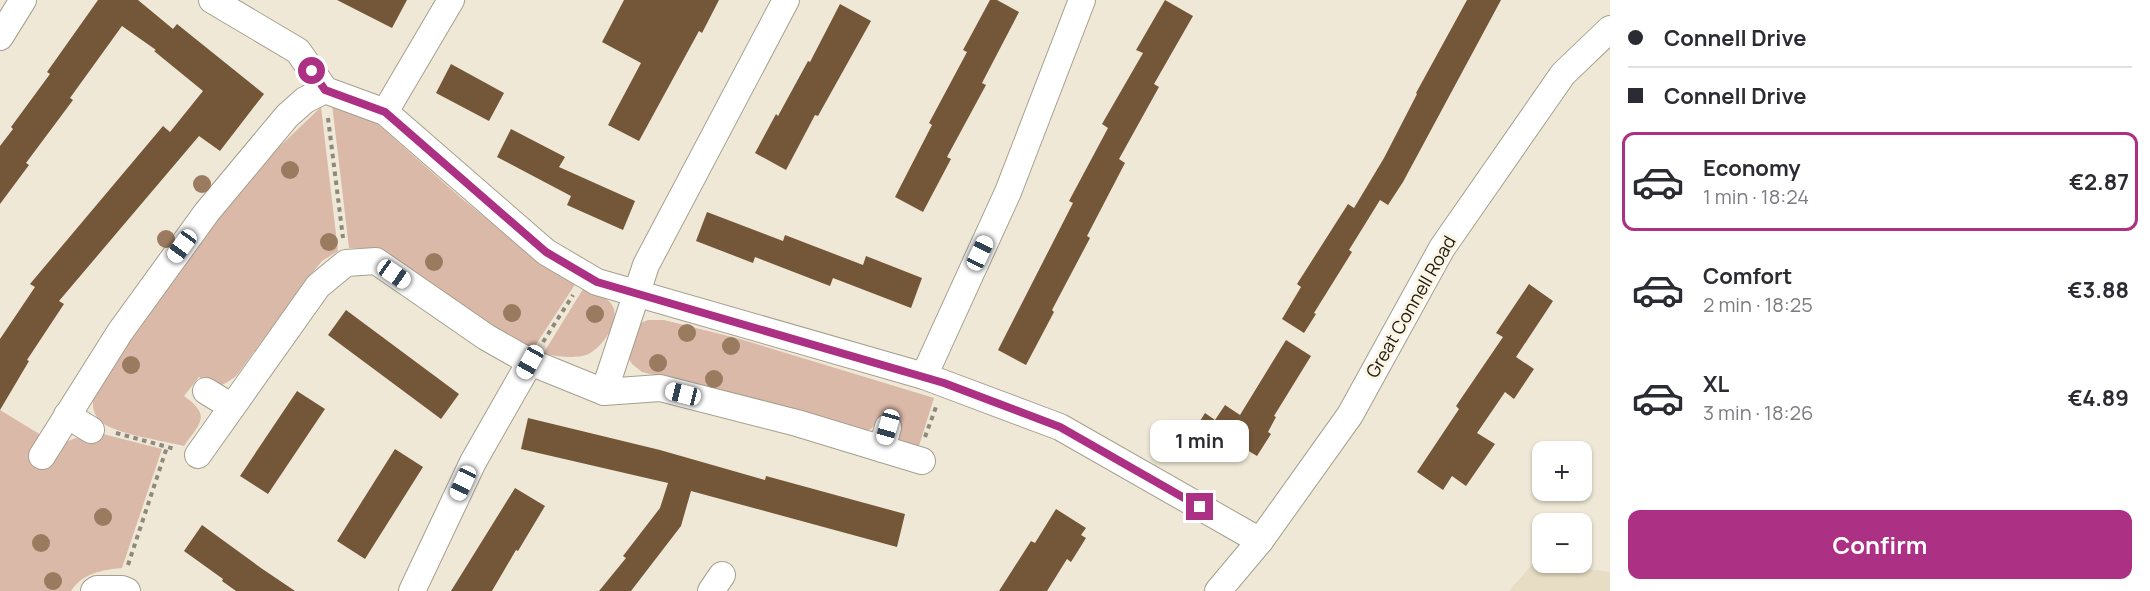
<!DOCTYPE html>
<meta charset="utf-8">
<style>
body{margin:0;font-family:Manrope,sans-serif;background:#f2f2f3;color:#2b2b33;height:100vh;display:flex;flex-direction:column;font-size:22px;white-space:nowrap}
*{box-sizing:border-box;margin:0}
p{font-size:20px;color:#7c7c81}
.icon{flex:none;width:33px;height:33px;fill:none;stroke:currentColor;stroke-width:2;stroke-linecap:round;stroke-linejoin:round}
.map{position:relative;flex:1;overflow:hidden}
.panel{display:flex;flex-direction:column;background:#fff;width:540px}
.panel>*{flex:none}
.top-card{display:grid;align-content:center;height:132px;padding:0 18px;background:#fff}
.controls{position:absolute;left:1532px;top:441px;display:grid;gap:12px}
.controls a{display:grid;place-items:center;width:60px;height:60px;border-radius:12px;background:#fff;box-shadow:0 2px 4px #0004;font-size:30px}
.end{position:absolute;width:27px;height:27px;margin:-14px;border:8px solid #ac3083;background:#fff;box-shadow:0 0 0 3px #fff}
.from{border-radius:50%}
.bubble{position:absolute;height:42px;border-radius:12px;background:#fff;box-shadow:0 2px 4px #0004;font-size:20px;font-weight:700;line-height:42px;text-align:center}
.car{position:absolute;width:18px;height:36px;margin:-18px -9px;border-radius:8px;box-shadow:0 0 4px 2px #0007;background:linear-gradient(#fff 24%,#345 0 40%,#fff 0 76%,#345 0 86%,#fff 0)}
.top-card b{display:flex;align-items:center;gap:21px;height:57px;font-size:22px}
.top-card b+b{border-top:2px solid #e1e1e2}
.top-card i{width:15px;height:15px;background:#2b2b33}
ul{padding:0;list-style:none}
li{display:flex;align-items:center;gap:18px;height:99px;margin:0 12px 9px;padding:0 6px;border:3px solid transparent;border-radius:12px}
li div{flex:1}
li b{display:block;font-size:22px}
li em{font-style:normal;font-weight:700}
li.on{border-color:#ac3083}
li>.icon{width:54px;height:54px;stroke-width:1.5}
.button{display:flex;gap:12px;margin-top:auto;padding:12px 18px}
.button a{flex:1;height:69px;border-radius:12px;background:#ac3083;color:#fff;font-size:24px;font-weight:700;line-height:69px;text-align:center}
main{display:flex;flex:1;min-height:0}
.map>svg:first-child{display:block}
</style>
<main>
<div class="map">
<svg width="1610" height="591" viewBox="0 0 1610 591">
<rect width="100%" height="100%" fill="#efe8d6"/>
<path fill="#e7ddc4" d="M1535,561L1610,572V591H1509Z"/>
<g fill="#dab9a9">
<path d="M332,104L364,112L461,198L530,254L576,283L533,349L502,333L384,257L367,248H349Z"/>
<path d="M321,107L338,251L322,261L304,283L237,375C221,388 216,389 199,377L184,396C212,416 200,423 184,446C164,441 116,434 101,422C94,416 91,404 94,396L135,330L252,173Z"/>
<path d="M583,289C593,293 607,296 612,305C622,320 601,350 586,355C572,359 558,356 543,354Z"/>
<path d="M648,320H664L740,339L934,398L918,449L905,446L880,418L871,429L862,432L767,401L642,372L632,364L628,357L635,325Z"/>
<path d="M0,410L41,435L63,443L76,438L96,443L103,434L162,449L122,568C102,570 83,573 71,591H0Z"/>
</g>
<g fill="#745738">
<path d="M98,0H138L173,29L177,24L264,94L220,151L199,136L59,301L64,304L27,360L29,361L0,410V339L35,287L30,284L163,126L170,132L203,91L154,51L156,50L122,26L70,98L73,100L26,163L29,165L0,204V146L13,129L11,127L50,74L47,72Z"/>
<path d="M337,0H407L392,28Z"/>
<path d="M624,0H719L702,33L699,31L639,141L608,125L641,63L602,42Z"/>
<path d="M990,0H997L1019,12L982,83L986,85L947,157L951,159L923,212L895,197L932,125L929,123L967,52L963,50Z"/>
<path d="M1165,0L1193,16L1154,84L1159,87L1119,159L1125,163L1087,236L1090,238L1052,310L1054,312L1026,365L998,350L1073,203L1069,201L1108,128L1102,124L1143,53L1136,50Z"/>
<path d="M1467,0H1501L1403,182L1388,205L1380,200L1349,250L1352,252L1314,313L1316,314L1304,333L1282,319L1301,287L1297,284L1348,204L1354,208L1384,158L1417,94L1416,93Z"/>
<path d="M840,4L871,21L818,116L815,115L786,170L755,153L776,114L778,116L808,61L810,62Z"/>
<path d="M451,64L504,93L489,121L436,93Z"/>
<path d="M511,129L565,157L559,167L635,201L623,230L567,205L571,196L497,157Z"/>
<path d="M707,212L783,241L785,235L863,265L866,256L922,278L911,308L833,278L830,286L755,257L753,263L696,241Z"/>
<path d="M1529,284L1553,301L1516,357L1534,369L1514,399L1505,392L1477,433L1495,444L1466,486L1452,476L1443,490L1417,472L1459,409L1456,406L1503,337L1496,333Z"/>
<path d="M346,310L459,394L441,419L328,335Z"/>
<path d="M1286,340L1311,356L1274,416L1276,417L1268,432L1271,434L1257,456L1230,440L1217,461L1187,442L1205,413L1215,420L1225,405L1240,415Z"/>
<path d="M297,391L325,409L268,494L240,476Z"/>
<path d="M528,418L660,450L765,480L766,476L905,514L897,547L691,491L681,526L631,591H599L626,558L623,556L660,508L668,483L521,449Z"/>
<path d="M395,449L423,467L365,559L337,541Z"/>
<path d="M515,488L545,506L518,551L516,550L492,591H451Z"/>
<path d="M1056,509L1086,528L1081,535L1086,538L1071,562L1067,559L1047,591H999L1031,541L1035,543Z"/>
<path d="M202,525L261,568L295,591H236L222,581L223,579L184,551Z"/>
</g>
<g fill="none" stroke-linecap="round" stroke-linejoin="round">
<defs>
<g id="minor">
<path d="M212,0L298,51L325,90L385,112L546,252L597,282L924,376L1060,427L1260,541"/>
<path d="M0,37L23,0"/>
<path d="M385,112L451,0"/>
<path d="M924,376L1008,192L1082,0"/>
<path d="M206,391L232,407"/>
<path d="M604,392L646,265L786,0"/>
<path d="M67,415L91,430"/>
<path d="M882,449L888,427"/>
<path d="M198,455L318,286L346,263L376,261L486,337L530,362L604,392L660,388L797,423L922,461"/>
<path d="M42,456L120,332L207,212L287,116L305,100L325,90"/>
<path d="M94,591L97,589H122L127,591"/>
<path d="M412,591L473,462L530,362"/>
<path d="M711,591L722,575"/>
<path d="M1218,591L1260,541L1350,415L1442,248L1563,74L1610,29"/>
</g>
</defs>
<use href="#minor" stroke="#a59f8e" stroke-width="28"/>
<g stroke="#8d897c" stroke-width="4" stroke-dasharray="4.5 4.5" stroke-linecap="butt">
<path d="M328,118L343,238"/>
<path d="M543,342L573,295"/>
<path d="M116,433L175,449"/>
<path d="M925,437L936,407"/>
<path d="M128,565L167,447"/>
</g>
<use href="#minor" stroke="#fff" stroke-width="26"/>
</g>
<g fill="#9b7b60">
<circle cx="290" cy="170" r="9"/>
<circle cx="202" cy="184" r="9"/>
<circle cx="166" cy="239" r="9"/>
<circle cx="329" cy="242" r="9"/>
<circle cx="434" cy="262" r="9"/>
<circle cx="512" cy="313" r="9"/>
<circle cx="595" cy="314" r="9"/>
<circle cx="687" cy="333" r="9"/>
<circle cx="731" cy="346" r="9"/>
<circle cx="658" cy="363" r="9"/>
<circle cx="131" cy="365" r="9"/>
<circle cx="714" cy="379" r="9"/>
<circle cx="103" cy="517" r="9"/>
<circle cx="41" cy="543" r="9"/>
<circle cx="53" cy="581" r="9"/>
</g>
<g fill="none" stroke-linecap="round" stroke-linejoin="round">
<path stroke="#ac3083" stroke-width="8" d="M312,71L325,90L385,112L546,252L597,282L944,383L1060,427L1200,507"/>
</g>
<g text-anchor="middle" stroke-width="6" stroke-linejoin="round" paint-order="stroke">
<g font-size="18" fill="#1c1a13" stroke="#fcf5e3">
<text transform="translate(1411 307) rotate(-60)" y="6">Great Connell Road</text>
</g>
</g>
</svg>
<div class="controls">
<a>+</a>
<a>−</a>
</div>
<i class="end from" style="left:312px;top:71px"></i>
<i class="end" style="left:1200px;top:507px"></i>
<div class="bubble" style="left:1150px;top:420px;width:99px">1 min</div>
<i class="car" style="left:182px;top:246px;rotate:216deg"></i>
<i class="car" style="left:980px;top:253px;rotate:25deg"></i>
<i class="car" style="left:394px;top:274px;rotate:125deg"></i>
<i class="car" style="left:530px;top:362px;rotate:209deg"></i>
<i class="car" style="left:683px;top:394px;rotate:284deg"></i>
<i class="car" style="left:888px;top:427px;rotate:196deg"></i>
<i class="car" style="left:463px;top:483px;rotate:205deg"></i>
</div>
<section class="panel">
<div class="top-card">
<b><i class="from"></i>Connell Drive</b>
<b><i></i>Connell Drive</b>
</div>
<ul>
<li class="on"><svg class="icon" aria-label="car" viewBox="0 0 24 24"><path d="M5 17H2v-5l4-1 3-4h7l3 4 3 1v5h-3M9 17h6M6 11h13"/><circle cx="7" cy="17" r="2"/><circle cx="17" cy="17" r="2"/></svg><div><b>Economy</b><p>1 min · 18:24</p></div><em>€2.87</em></li>
<li><svg class="icon" aria-label="car" viewBox="0 0 24 24"><path d="M5 17H2v-5l4-1 3-4h7l3 4 3 1v5h-3M9 17h6M6 11h13"/><circle cx="7" cy="17" r="2"/><circle cx="17" cy="17" r="2"/></svg><div><b>Comfort</b><p>2 min · 18:25</p></div><em>€3.88</em></li>
<li><svg class="icon" aria-label="car" viewBox="0 0 24 24"><path d="M5 17H2v-5l4-1 3-4h7l3 4 3 1v5h-3M9 17h6M6 11h13"/><circle cx="7" cy="17" r="2"/><circle cx="17" cy="17" r="2"/></svg><div><b>XL</b><p>3 min · 18:26</p></div><em>€4.89</em></li>
</ul>
<div class="button"><a>Confirm</a></div>
</section>
</main>
